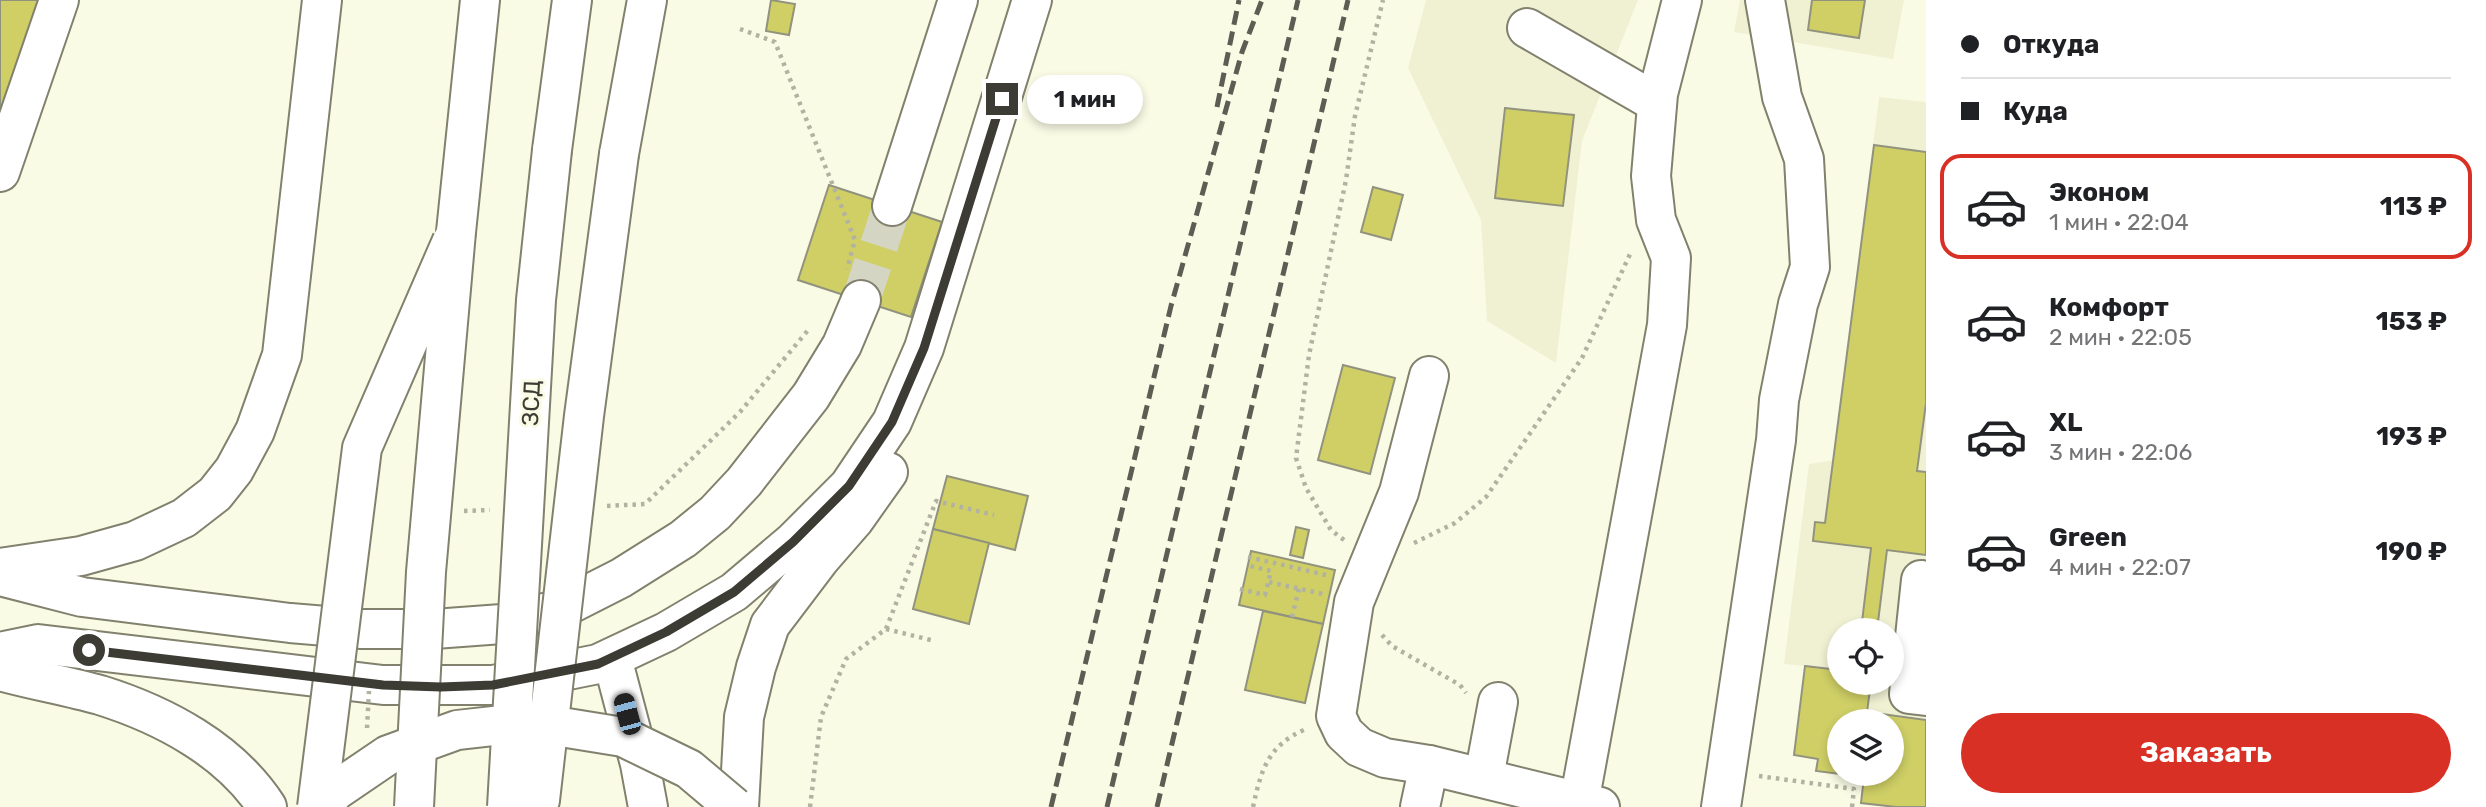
<!DOCTYPE html>
<html lang="ru">
<meta charset="utf-8">
<style>
body{margin:0;font-family:Rubik,sans-serif;background:#f6f6f6;color:#202124;height:100vh;display:flex;flex-direction:column;font-size:26px;white-space:nowrap}
*{box-sizing:border-box;margin:0}
p{font-size:23px;color:#757577}
.icon{flex:none;width:38px;height:38px;fill:none;stroke:currentColor;stroke-width:2;stroke-linecap:round;stroke-linejoin:round}
.map{position:relative;flex:1;overflow:hidden}
.sheet{display:flex;flex-direction:column;background:#fff;width:560px}
.sheet>*{flex:none}
.top-card{display:grid;align-content:center;height:154px;padding:0 35px;background:#fff}
.buttons{position:absolute;left:1827px;top:618px;display:grid;gap:14px}
.buttons a{display:grid;place-items:center;width:77px;height:77px;border-radius:50%;background:#fff;box-shadow:0 4px 10px #0003;font-size:35px}
.end{position:absolute;width:32px;height:32px;margin:-16px;border:9px solid #3c3c34;background:#fff;box-shadow:0 0 0 4px #fff}
.from{border-radius:50%}
.bubble{position:absolute;height:49px;border-radius:24px;background:#fff;box-shadow:0 4px 10px #0003;font-size:23px;font-weight:700;line-height:49px;text-align:center}
.car{position:absolute;width:21px;height:42px;margin:-21px -10px;border-radius:9px;box-shadow:0 0 5px 2px #0007;background:linear-gradient(#222 24%,#8ab4d8 0 40%,#222 0 76%,#8ab4d8 0 86%,#222 0)}
.top-card b{display:flex;align-items:center;gap:24px;height:66px;font-size:26px}
.top-card b+b{border-top:2px solid #e0e0e0}
.top-card i{width:18px;height:18px;background:#202124}
ul{padding:0;list-style:none}
li{display:flex;align-items:center;gap:21px;height:105px;margin:0 14px 10px;padding:0 21px;border:4px solid transparent;border-radius:21px}
li div{flex:1}
li b{display:block;font-size:26px}
li em{font-style:normal;font-weight:700}
li.on{border-color:#d93025}
li>.icon{width:63px;height:63px;stroke-width:1.5}
.primary-button{display:flex;gap:14px;margin-top:auto;padding:14px 35px}
.primary-button a{flex:1;height:80px;border-radius:42px;background:#d93025;color:#fff;font-size:28px;font-weight:700;line-height:80px;text-align:center}
main{display:flex;flex:1;min-height:0}
.map>svg:first-child{display:block}
</style>
<main>
<div class="map">
<svg width="1926" height="807" viewBox="0 0 1926 807">
<rect width="100%" height="100%" fill="#fafbe5"/>
<g fill="#f0f1d3" fill-rule="evenodd">
<path d="M1426,0H1638L1582,141L1556,363L1487,321L1481,220L1408,68Z"/>
<path d="M1740,0H1904L1893,59L1734,32Z"/>
<path d="M1879,97L1926,102V807H1896L1861,803L1864,777L1816,771L1818,759L1794,755L1805,666L1784,664L1809,464L1834,460ZM1839,630H1892V682H1839ZM1839,721H1892V774H1839Z"/>
</g>
<g fill="#cfcf66" stroke="#92937e" stroke-width="2" fill-rule="evenodd">
<path d="M0,0H42L0,116Z"/>
<path d="M771,0L795,4L789,35L766,31Z"/>
<path d="M1812,0H1865L1859,38L1808,30Z"/>
<path d="M1505,108L1574,115L1563,206L1495,198Z"/>
<path d="M1874,145L1926,152V403L1917,471L1926,472V555L1887,550L1877,630H1861L1871,548L1813,541L1815,522L1825,523Z"/>
<path d="M829,185L942,222L911,317L798,280Z"/>
<path d="M1373,187L1403,195L1391,240L1361,232Z"/>
<path d="M1343,365L1395,378L1370,474L1318,460Z"/>
<path d="M947,476L1028,496L1015,550L933,529Z"/>
<path d="M1296,527L1309,530L1303,558L1290,555Z"/>
<path d="M933,529L989,543L969,624L913,609Z"/>
<path d="M1251,551L1335,570L1323,624L1239,605Z"/>
<path d="M1263,611L1323,624L1305,703L1245,690Z"/>
<path d="M1805,666L1839,670V682H1871L1867,712L1926,720V807H1896L1861,803L1864,777L1816,771L1818,759L1794,755ZM1839,721H1892V774H1839Z"/>
</g>
<g fill="none" stroke-linecap="round" stroke-linejoin="round">
<path stroke="#d4d5c2" stroke-width="38" stroke-dasharray="38 19" stroke-linecap="butt" d="M861,300L892,206"/>
<defs>
<g id="minor">
<path d="M1527,28L1657,103"/>
<path d="M0,172L59,0"/>
<path d="M1429,376L1399,492L1354,602L1336,716L1344,733L1359,747L1385,758L1429,765L1600,807"/>
<path d="M1921,580L1909,694L1926,696"/>
<path d="M612,658L640,764L648,807"/>
<path d="M1484,777L1498,702"/>
<path d="M1579,803L1667,325L1671,258L1656,220L1651,176L1658,94L1682,0"/>
<path d="M1420,807L1429,765"/>
<path d="M1721,807L1776,440L1779,400L1798,304L1810,267L1804,159L1782,97L1765,0"/>
</g>
<g id="major">
<path d="M619,154L647,0"/>
<path d="M892,206L958,0"/>
<path d="M0,568L81,556L135,541L184,518L215,494L234,470L255,431L282,355L322,0"/>
<path d="M0,576L82,597L290,623L362,629H434L502,624L560,609L621,578L683,539L715,513L744,482L811,396L842,345L861,300"/>
<path d="M0,652L38,644L383,685H493L598,664L666,632L734,592L793,542L849,486L892,422L924,348L1032,0"/>
<path d="M0,671C33,680 67,686 100,695C164,715 230,750 267,807"/>
<path d="M739,807L744,717L756,667L770,625L820,559L854,520L888,472"/>
</g>
<g id="highway">
<path d="M552,150L572,0"/>
<path d="M456,232L480,0"/>
</g>
</defs>
<use href="#minor" stroke="#81816d" stroke-width="42"/>
<use href="#major" stroke="#81816d" stroke-width="42"/>
<use href="#highway" stroke="#81816d" stroke-width="42"/>
<g stroke="#b2b2a2" stroke-width="4.5" stroke-dasharray="3.5 5" stroke-linecap="butt">
<path d="M740,29L775,42L855,240L847,269"/>
<path d="M607,506L645,504L740,412L809,329"/>
<path d="M464,511L490,510"/>
<path d="M1344,540L1331,530L1306,488L1296,458L1309,355L1346,180L1355,116L1383,0"/>
<path d="M1414,543L1455,523L1486,497L1582,358L1631,252"/>
<path d="M1248,557L1326,575L1325,580"/>
<path d="M1269,582L1323,594"/>
<path d="M1240,589L1265,595L1271,571L1246,565"/>
<path d="M1292,617L1299,589"/>
<path d="M886,629L935,641"/>
<path d="M1382,635L1392,646L1460,685L1466,693"/>
<path d="M1759,776L1854,789L1852,807"/>
<path d="M810,807L821,717L846,659L886,629L936,501L994,515"/>
<path d="M1253,807C1261,770 1268,745 1306,729"/>
</g>
<use href="#minor" stroke="#fff" stroke-width="38"/>
<use href="#major" stroke="#fff" stroke-width="38"/>
<use href="#highway" stroke="#fff" stroke-width="38"/>
<g stroke="#5d5d53" stroke-width="5" stroke-dasharray="14 7" stroke-linecap="butt">
<path d="M1217,107L1239,0"/>
<path d="M1051,807L1171,306L1242,52L1262,0"/>
<path d="M1107,807L1298,0"/>
<path d="M1157,807L1348,0"/>
</g>
<defs>
<g id="major-bridge">
<path d="M317,807L362,448L452,241"/>
<path d="M322,807L335,791L388,755L457,730L530,722L623,737L689,769L734,807"/>
<path d="M536,807L540,800L584,416L619,154"/>
</g>
<g id="highway-bridge">
<path d="M414,807L426,572L456,232"/>
<path d="M507,807L536,300L552,150"/>
</g>
</defs>
<use href="#major-bridge" stroke="#81816d" stroke-width="42" stroke-linecap="butt"/>
<use href="#highway-bridge" stroke="#81816d" stroke-width="42" stroke-linecap="butt"/>
<path stroke="#b2b2a2" stroke-width="4.5" stroke-dasharray="3.5 5" stroke-linecap="butt" d="M367,728L369,691"/>
<use href="#major-bridge" stroke="#fff" stroke-width="38"/>
<use href="#highway-bridge" stroke="#fff" stroke-width="38"/>
</g>
<g fill="none" stroke-linecap="round" stroke-linejoin="round">
<path stroke="#3c3c34" stroke-width="9" d="M89,650L383,685L441,687L493,685L598,664L666,632L734,592L793,542L849,486L892,422L924,348L1002,99"/>
</g>
<g text-anchor="middle" stroke-width="6" stroke-linejoin="round" paint-order="stroke">
<g font-size="23" fill="#3c3c34" stroke="#fafbe5">
<text transform="translate(531 403) rotate(-87)" y="8">ЗСД</text>
</g>
</g>
</svg>
<div class="buttons">
<a><svg class="icon" aria-label="locate" viewBox="0 0 24 24"><circle cx="12" cy="12" r="6"/><path d="M12 2v4M12 18v4M2 12h4M18 12h4"/></svg></a>
<a><svg class="icon" aria-label="layers" viewBox="0 0 24 24"><path d="M12 4l9 5-9 5-9-5zM3 14l9 5 9-5"/></svg></a>
</div>
<i class="end from" style="left:89px;top:650px"></i>
<i class="end" style="left:1002px;top:99px"></i>
<div class="bubble" style="left:1027px;top:75px;width:116px">1 мин</div>
<i class="car" style="left:627px;top:714px;rotate:345deg"></i>
</div>
<section class="sheet">
<div class="top-card">
<b><i class="from"></i>Откуда</b>
<b><i></i>Куда</b>
</div>
<ul>
<li class="on"><svg class="icon" aria-label="car" viewBox="0 0 24 24"><path d="M5 17H2v-5l4-1 3-4h7l3 4 3 1v5h-3M9 17h6M6 11h13"/><circle cx="7" cy="17" r="2"/><circle cx="17" cy="17" r="2"/></svg><div><b>Эконом</b><p>1 мин · 22:04</p></div><em>113 ₽</em></li>
<li><svg class="icon" aria-label="car" viewBox="0 0 24 24"><path d="M5 17H2v-5l4-1 3-4h7l3 4 3 1v5h-3M9 17h6M6 11h13"/><circle cx="7" cy="17" r="2"/><circle cx="17" cy="17" r="2"/></svg><div><b>Комфорт</b><p>2 мин · 22:05</p></div><em>153 ₽</em></li>
<li><svg class="icon" aria-label="car" viewBox="0 0 24 24"><path d="M5 17H2v-5l4-1 3-4h7l3 4 3 1v5h-3M9 17h6M6 11h13"/><circle cx="7" cy="17" r="2"/><circle cx="17" cy="17" r="2"/></svg><div><b>XL</b><p>3 мин · 22:06</p></div><em>193 ₽</em></li>
<li><svg class="icon" aria-label="car" viewBox="0 0 24 24"><path d="M5 17H2v-5l4-1 3-4h7l3 4 3 1v5h-3M9 17h6M6 11h13"/><circle cx="7" cy="17" r="2"/><circle cx="17" cy="17" r="2"/></svg><div><b>Green</b><p>4 мин · 22:07</p></div><em>190 ₽</em></li>
</ul>
<div class="primary-button"><a>Заказать</a></div>
</section>
</main>
